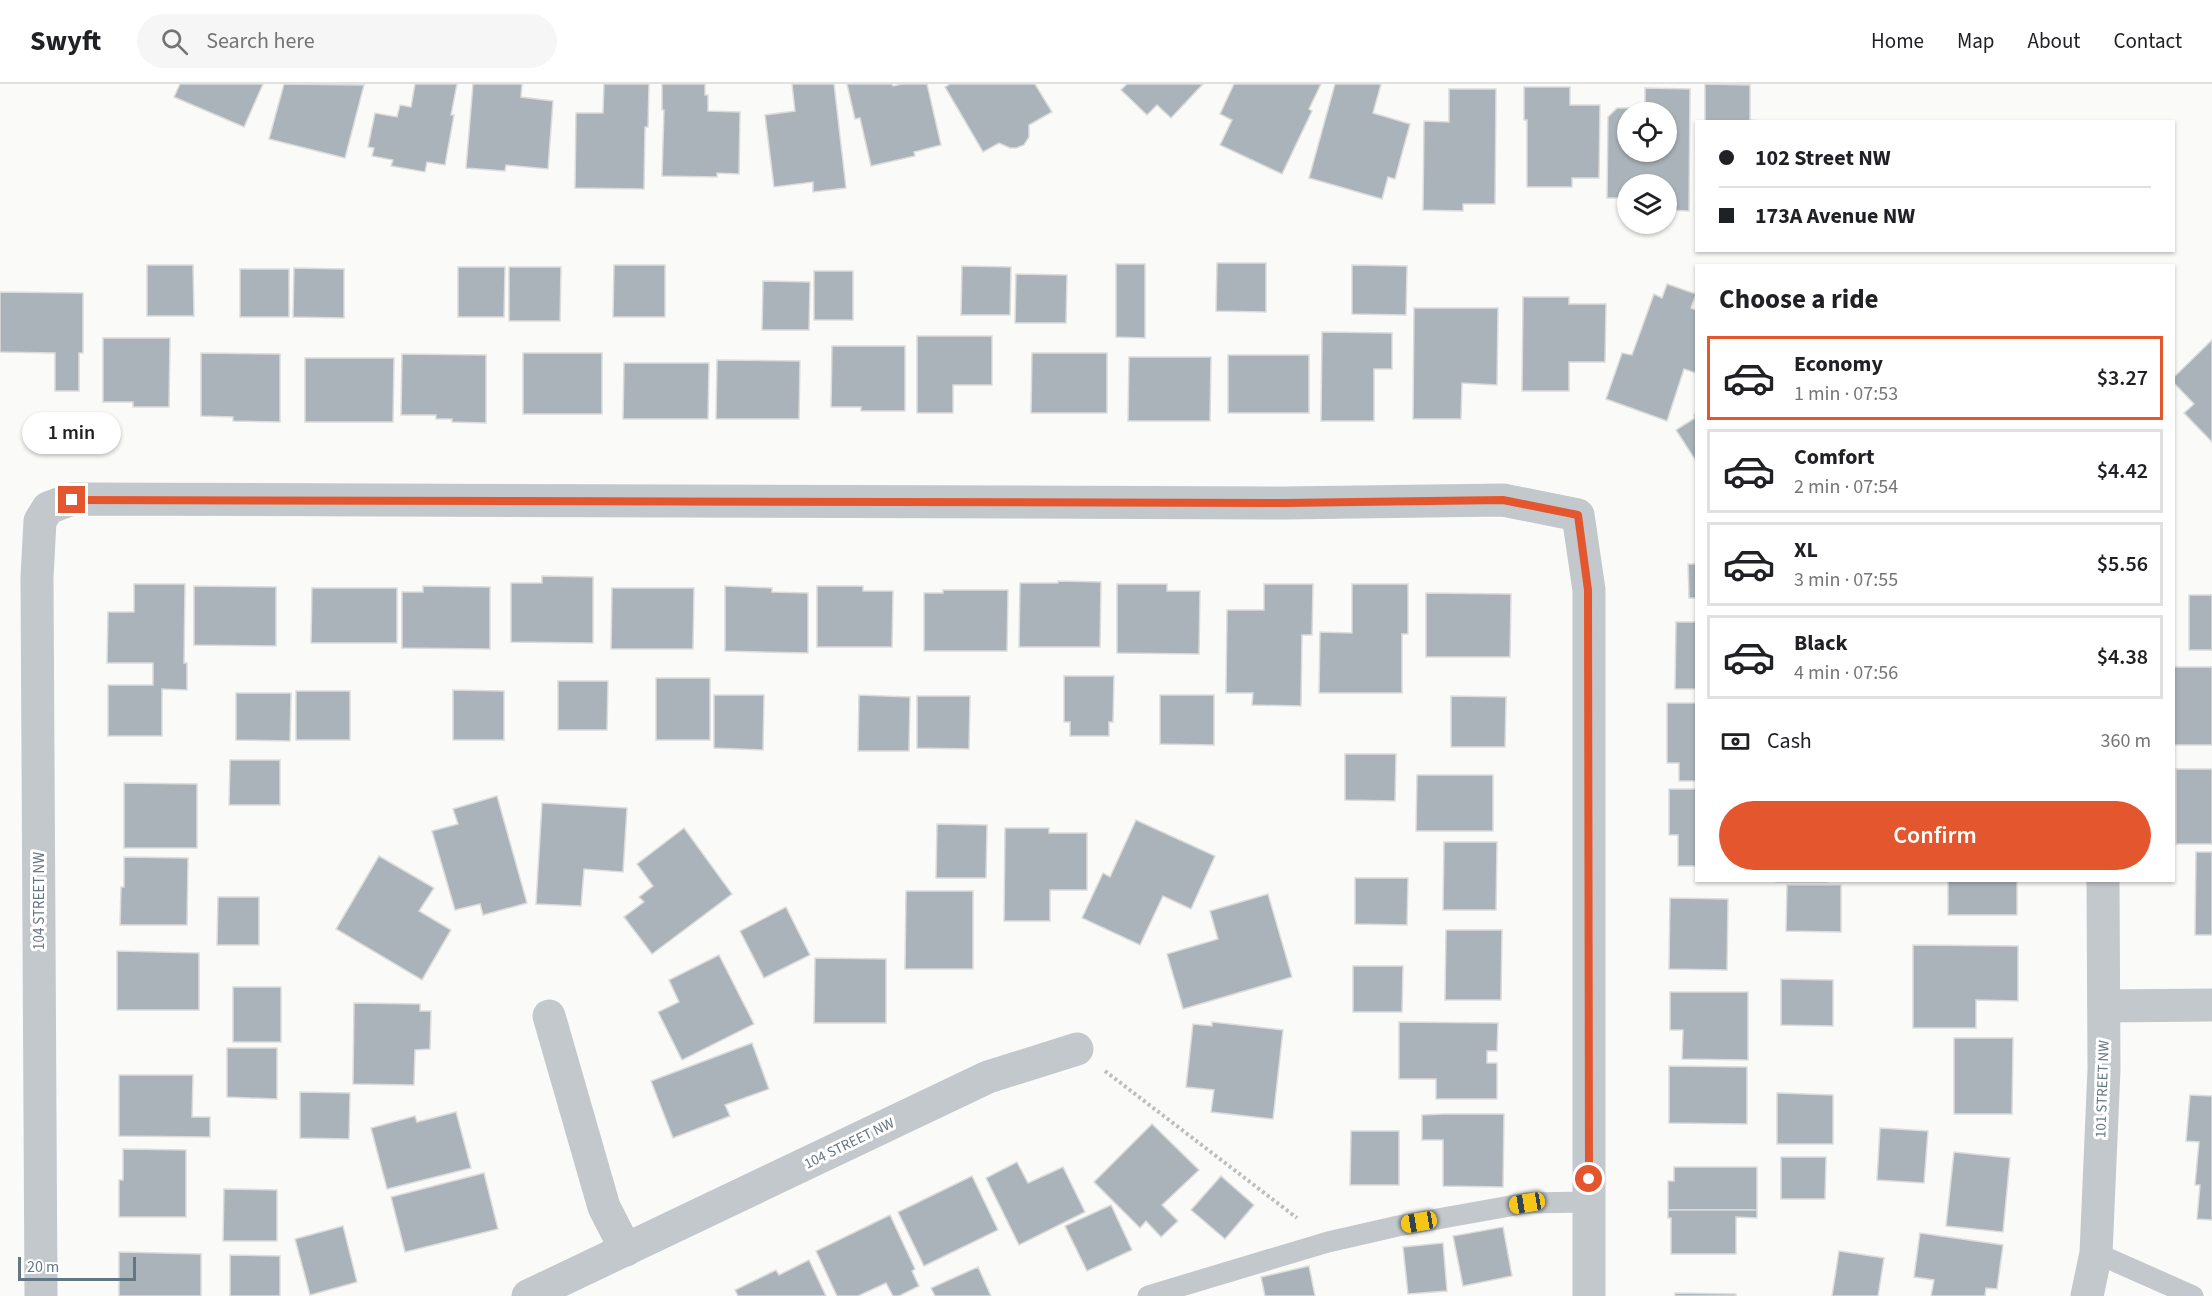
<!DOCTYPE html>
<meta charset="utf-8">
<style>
body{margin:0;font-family:"Source Sans 3",sans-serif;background:#f6f6f6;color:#202124;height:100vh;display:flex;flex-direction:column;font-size:22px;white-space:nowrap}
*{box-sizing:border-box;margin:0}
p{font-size:20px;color:#757577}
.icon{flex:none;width:33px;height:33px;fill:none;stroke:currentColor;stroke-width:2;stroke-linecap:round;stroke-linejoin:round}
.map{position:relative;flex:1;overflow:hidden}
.sheet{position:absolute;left:1695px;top:180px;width:480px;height:618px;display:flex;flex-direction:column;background:#fff;border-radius:0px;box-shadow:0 2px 4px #0004}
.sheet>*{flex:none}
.banner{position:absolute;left:1695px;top:36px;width:480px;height:132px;border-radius:0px;box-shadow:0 2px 4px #0004;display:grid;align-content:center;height:132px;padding:0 24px;background:#fff}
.buttons{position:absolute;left:1617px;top:18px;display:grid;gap:12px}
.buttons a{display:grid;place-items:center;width:60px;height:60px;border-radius:50%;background:#fff;box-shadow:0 2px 4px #0004;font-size:30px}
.scale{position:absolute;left:18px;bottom:15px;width:118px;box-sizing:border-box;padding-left:6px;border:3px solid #657683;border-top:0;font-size:16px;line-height:21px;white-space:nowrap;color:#657683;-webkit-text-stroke:4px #fff;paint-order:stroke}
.end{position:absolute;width:27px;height:27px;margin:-14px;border:8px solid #e4572e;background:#fff;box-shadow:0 0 0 3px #fff}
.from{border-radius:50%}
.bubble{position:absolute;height:42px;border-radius:21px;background:#fff;box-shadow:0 2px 4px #0004;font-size:20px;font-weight:600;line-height:42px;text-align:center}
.car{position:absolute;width:18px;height:36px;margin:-18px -9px;border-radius:8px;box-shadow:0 0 4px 2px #0007;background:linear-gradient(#f5c518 24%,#345 0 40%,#f5c518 0 76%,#345 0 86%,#f5c518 0)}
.banner b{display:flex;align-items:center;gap:21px;height:57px;font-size:22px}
.banner b+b{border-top:2px solid #e0e0e0}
.banner i{width:15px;height:15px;background:#202124}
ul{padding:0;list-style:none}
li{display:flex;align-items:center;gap:18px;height:84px;margin:0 12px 9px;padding:0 12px;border:3px solid #e0e0e0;border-radius:0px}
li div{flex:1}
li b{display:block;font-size:22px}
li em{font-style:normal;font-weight:600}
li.current{border-color:#e4572e}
li>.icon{width:54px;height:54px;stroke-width:1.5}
h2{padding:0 24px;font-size:27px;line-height:72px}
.pay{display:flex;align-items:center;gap:15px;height:66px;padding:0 24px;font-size:22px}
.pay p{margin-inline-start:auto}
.cta{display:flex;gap:12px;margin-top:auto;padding:12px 24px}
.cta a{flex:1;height:69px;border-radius:36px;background:#e4572e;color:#fff;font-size:24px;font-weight:600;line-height:69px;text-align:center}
header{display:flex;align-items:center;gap:36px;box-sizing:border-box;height:84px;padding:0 30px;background:#fff;border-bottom:2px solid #e0e0e0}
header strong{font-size:28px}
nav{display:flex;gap:33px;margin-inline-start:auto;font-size:21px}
.search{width:420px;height:54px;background:#f6f6f6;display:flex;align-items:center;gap:15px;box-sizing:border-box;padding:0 21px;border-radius:33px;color:#757577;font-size:22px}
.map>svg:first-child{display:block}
</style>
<header>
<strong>Swyft</strong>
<div class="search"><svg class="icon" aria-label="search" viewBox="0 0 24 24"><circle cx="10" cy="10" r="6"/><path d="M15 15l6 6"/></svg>Search here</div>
<nav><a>Home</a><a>Map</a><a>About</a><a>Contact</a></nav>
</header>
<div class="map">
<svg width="2212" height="1212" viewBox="0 0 2212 1212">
<rect width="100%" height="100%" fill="#fafaf8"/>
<g fill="#aab3b9" stroke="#dcdcda" stroke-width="1.5">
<path d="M180,0H263L244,43L174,13Z"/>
<path d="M284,0L364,1L345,74L269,55Z"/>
<path d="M415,0H457L451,31H454L445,81L427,78L425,88L391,82L393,76L372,72L374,64L368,63L375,29L397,33L400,21L411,23Z"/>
<path d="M473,0H522L521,13L553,17L548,85L506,81L505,87L466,84Z"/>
<path d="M604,0H649L648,43H645L644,105L575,104L576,29H603Z"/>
<path d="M662,0H705V11H708V27L740,28L739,90L717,89V93L662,92L664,26H662Z"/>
<path d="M792,0H834L846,104L813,108V98L774,103L765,31L795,27Z"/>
<path d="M847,0H892L893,2L902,0H927L941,61L914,68L915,72L871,82L860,34L855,35Z"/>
<path d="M950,0H1035L1052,28L1029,41V53L1024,61L1016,64H1010L999,59L983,68L945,3Z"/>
<path d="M1127,0H1203L1171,34L1157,21L1147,31L1121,6Z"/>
<path d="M1234,0H1321L1309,25L1312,27L1282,90L1220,61L1232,36L1220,30Z"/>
<path d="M1335,0H1381L1373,29L1410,40L1395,95L1388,93L1382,115L1309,94Z"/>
<path d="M1705,0L1750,1V36L1770,38H1705Z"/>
<path d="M1524,3H1570V21H1600L1599,94H1572V103H1527V36H1524Z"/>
<path d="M1645,4L1690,5L1689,127L1666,126V100H1628V114H1607L1608,33L1617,24H1631L1635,28H1628V68H1666V28H1645Z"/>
<path d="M1449,5H1496L1495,120H1463V127L1423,126L1424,37L1449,38Z"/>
<path d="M1217,179H1266V228L1216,227Z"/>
<path d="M1116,180H1145V254L1116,253Z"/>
<path d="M147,181H193L194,232H147Z"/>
<path d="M614,181H665V233H613Z"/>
<path d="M1352,181L1407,182L1406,231L1352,230Z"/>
<path d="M962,182L1011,183L1010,231H961Z"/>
<path d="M458,183H505L504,233H458Z"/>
<path d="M509,183H561L560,237H509Z"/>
<path d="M294,184L344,185V234L293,233Z"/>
<rect x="240" y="185" width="49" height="48"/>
<rect x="814" y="187" width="39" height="49"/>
<path d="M1016,190L1067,191L1066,239H1015Z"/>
<path d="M763,197L810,198L809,246H762Z"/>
<path d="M1667,200L1696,210L1691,224L1696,226V289L1684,285L1667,337L1606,315L1622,269L1632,271L1654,210L1662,214Z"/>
<path d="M0,208L83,209V269H79V307H55V269L0,268Z"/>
<path d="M1523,213H1569V220H1606L1605,278H1569V307H1522Z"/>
<path d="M1414,224H1498L1497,301L1462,299L1461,335H1413Z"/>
<path d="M1322,248L1392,249V285H1374V337H1321Z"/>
<path d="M917,252H992V301H953V329H917Z"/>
<path d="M103,254H170L169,323H133V318H103Z"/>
<path d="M2212,256V358L2184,329L2194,320L2174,299V293Z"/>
<path d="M832,262H905V327H861V323H831Z"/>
<path d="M201,269L280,270V338L233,337V333L201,332Z"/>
<rect x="523" y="269" width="79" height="61"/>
<path d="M1032,269H1107V329H1031Z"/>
<path d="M402,270L486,271V339L452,338V335H436V331H401Z"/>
<rect x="1228" y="271" width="81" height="58"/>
<path d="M1129,273H1211L1210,337H1128Z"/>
<path d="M305,274H394L393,338H305Z"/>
<path d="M717,276L800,277L799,335H716Z"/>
<path d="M624,279H709L708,335H623Z"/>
<path d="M1696,329V377L1676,346L1695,334L1694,331Z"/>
<path d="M1688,480H1696V514H1689Z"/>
<path d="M542,492L593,493V559L511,558V499H542Z"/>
<path d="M1058,497L1101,498L1100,563H1019L1020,499H1058Z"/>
<path d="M134,500H185L184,579H187V606L162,605V652H108V601H153V579H107L108,528H134Z"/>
<path d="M1117,500H1167V507H1200L1199,570L1117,569Z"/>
<path d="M1264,500H1313L1312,551H1302L1301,622L1252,621L1253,609H1226L1227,526H1264Z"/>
<path d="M1352,500H1408V550H1402V609H1319L1320,548L1352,549Z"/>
<path d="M194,502L276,503V562L194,561Z"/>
<path d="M423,502L490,503V565L402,564V508H423Z"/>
<path d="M725,502L772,504V508L808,509V569L725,567Z"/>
<path d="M817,502H863V507H893L892,563H817Z"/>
<path d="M312,504H397V559H311Z"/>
<path d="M612,504H694L693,565H611Z"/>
<path d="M943,506H1008L1007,567H924V509H943Z"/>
<path d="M1426,509L1511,510L1510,573H1426Z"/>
<rect x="2189" y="511" width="23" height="55"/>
<path d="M1676,538H1696V605H1675Z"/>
<rect x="2174" y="583" width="38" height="78"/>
<path d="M1064,592H1114L1113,638H1109V652H1070V638H1064Z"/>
<rect x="656" y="594" width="54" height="62"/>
<path d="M558,597H608L607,646H558Z"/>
<path d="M453,606L504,607V656H453Z"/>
<rect x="296" y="607" width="54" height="49"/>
<path d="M236,609H291L290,657L236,656Z"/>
<path d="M714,611H764L763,666L714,664Z"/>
<path d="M859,611L910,613L909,667H858Z"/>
<path d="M1160,611H1214V661L1160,660Z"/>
<path d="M917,612H970L969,665L917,664Z"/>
<path d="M1451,612L1506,613L1505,663H1451Z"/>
<path d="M1667,619H1696V697H1679V679H1667Z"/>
<path d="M1345,670H1396L1395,717L1345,716Z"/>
<path d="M230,676H280V721H229Z"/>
<rect x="2176" y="685" width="36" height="75"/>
<path d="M1417,691H1493V747H1416Z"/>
<path d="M124,699L197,700V764H124Z"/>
<path d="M1669,705H1696V782H1678V751H1669Z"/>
<path d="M497,712L527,819L483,831L480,820L455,826L432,747L458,740L453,725Z"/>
<path d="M542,719L627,724L623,788L584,785L581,822L536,820Z"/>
<path d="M1136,736L1215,772L1191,825L1163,812L1140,861L1082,834L1103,789L1110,793Z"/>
<path d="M937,740L987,741L986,794H936Z"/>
<path d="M684,744L732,810L652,870L624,833L644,818L639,813L653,802L637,780Z"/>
<path d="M1005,744H1049V749H1087V806H1050V837H1004Z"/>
<path d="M1444,758H1497L1496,826H1443Z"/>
<path d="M2196,768H2212V851H2195Z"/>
<path d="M379,772L434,804L419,827L451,846L422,896L336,845Z"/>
<path d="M124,773L188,774L187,841H120L121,803H124Z"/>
<path d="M1355,794H1408L1407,841L1355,840Z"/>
<rect x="1776" y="796" width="51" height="2"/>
<rect x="1948" y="796" width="69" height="35"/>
<path d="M1787,801H1841V848L1786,847Z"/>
<path d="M906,807H973V885H905Z"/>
<path d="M1268,810L1292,893L1183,925L1167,870L1218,855L1210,827Z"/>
<path d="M218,813H259V861H217Z"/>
<path d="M1670,814L1728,815L1727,886L1669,885Z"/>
<path d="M786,823L810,871L764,894L740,847Z"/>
<path d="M1446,846H1502L1501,916H1445Z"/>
<path d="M1913,861L2018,862V917L1976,916V944H1913Z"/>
<path d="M117,867L199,869V926H117Z"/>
<path d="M719,871L754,940L682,976L658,928L679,918L669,896Z"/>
<path d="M815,874L886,875V939H814Z"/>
<path d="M1353,882H1403L1402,928H1353Z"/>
<path d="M1781,895L1833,896V942L1781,941Z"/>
<rect x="233" y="903" width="48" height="55"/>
<path d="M1670,908H1748V976L1682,975L1683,946H1670Z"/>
<path d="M354,919L420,920V927H431L430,965L415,966L414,1001L353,1000Z"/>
<path d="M1212,938L1283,946L1273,1035L1211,1028L1214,1006L1186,1003L1193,940L1212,942Z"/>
<path d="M1399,938L1498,939L1497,967H1487V979H1497V1015H1436V995H1399Z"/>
<path d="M1954,954H2013L2012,1030H1954Z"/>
<path d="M752,959L769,1005L725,1021L730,1032L673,1054L651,997Z"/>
<path d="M227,964H277V1015L227,1013Z"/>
<path d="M1669,982L1747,983V1040L1669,1039Z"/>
<path d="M119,991H193L192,1033H210V1053L119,1052Z"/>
<path d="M300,1008L350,1009L349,1055L300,1054Z"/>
<path d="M1777,1009L1833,1011V1060H1777Z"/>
<path d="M2190,1011L2212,1012V1136L2197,1135L2200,1101H2195L2199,1058L2186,1057Z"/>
<path d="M456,1028L471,1084L387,1105L371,1044L415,1032L417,1038Z"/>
<path d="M1443,1030H1504L1503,1103L1443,1102V1056H1422V1031Z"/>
<path d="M1152,1040L1199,1086L1162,1121L1178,1137L1161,1153L1146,1137L1140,1144L1094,1098Z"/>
<path d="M1880,1044L1928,1047L1924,1099L1877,1096Z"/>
<path d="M1351,1047H1399V1101H1350Z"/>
<path d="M123,1065L186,1066V1133H119V1096H123Z"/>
<path d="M1954,1068L2010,1074L2003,1148L1946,1142Z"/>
<path d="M1781,1073H1826L1825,1115H1781Z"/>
<path d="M1017,1078L1028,1099L1063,1083L1085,1128L1019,1161L986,1094Z"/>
<path d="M1674,1083H1757V1126H1668V1097H1674Z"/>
<path d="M484,1089L498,1145L405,1168L391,1113Z"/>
<path d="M972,1092L998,1146L924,1182L898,1128Z"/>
<path d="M1221,1092L1254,1121L1225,1155L1191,1126Z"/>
<path d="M224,1105L277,1106V1157H223Z"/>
<path d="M1111,1121L1132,1166L1087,1187L1065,1142Z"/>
<path d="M1668,1126H1757V1134L1736,1133V1170H1671V1134H1668Z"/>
<path d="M890,1131L915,1185L912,1187L919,1202L899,1212H893L886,1199L858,1212H837L816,1167Z"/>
<path d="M343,1142L357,1198L310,1211L295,1155Z"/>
<path d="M1503,1143L1512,1192L1463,1202L1453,1152Z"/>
<path d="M1920,1149L2003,1161L1997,1205L1986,1204L1985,1212H1931L1934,1196L1914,1193Z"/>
<path d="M1443,1159L1447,1207L1408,1210L1403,1163Z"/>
<path d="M1839,1167L1884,1174L1878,1212H1832Z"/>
<path d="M119,1168L201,1170V1212H119Z"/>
<path d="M230,1171L280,1172V1212H230Z"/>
<path d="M809,1176L826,1212H738L735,1206L776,1186L779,1191Z"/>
<path d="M1309,1182L1315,1212H1265L1261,1193Z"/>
<path d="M978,1183L991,1212H935L931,1204Z"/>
<path d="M1675,1209L1736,1210V1212H1675Z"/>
</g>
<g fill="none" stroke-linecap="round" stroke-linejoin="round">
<path stroke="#bbbfc2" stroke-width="4" stroke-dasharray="3 3" stroke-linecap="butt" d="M1105,987L1297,1134"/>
<g stroke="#c3c8cc" stroke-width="21">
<path d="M2096,1169L2193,1212"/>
<path d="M1148,1212L1328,1158L1398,1142L1527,1119L1589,1118"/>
</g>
<g stroke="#c3c8cc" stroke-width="33">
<path d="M2104,922L2212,921"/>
<path d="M549,932L604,1123L626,1166"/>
<path d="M41,1212L37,493L40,437L48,424L72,415L1284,419L1503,416L1578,431L1589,506V1212"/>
<path d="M528,1212L988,993L1077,965"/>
<path d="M2087,1212L2096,1169L2104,985L2103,796"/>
</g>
</g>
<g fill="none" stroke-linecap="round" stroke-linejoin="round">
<path stroke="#e4572e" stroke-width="8" d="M72,416L1284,419L1503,416L1578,431L1588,506L1589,1095"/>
</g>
<g text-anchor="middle" stroke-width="6" stroke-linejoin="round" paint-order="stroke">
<g font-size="15" fill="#657683" stroke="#fff">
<text transform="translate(39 817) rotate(-90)" y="5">104 STREET NW</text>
<text transform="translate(2102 1005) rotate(-88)" y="5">101 STREET NW</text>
<text transform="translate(849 1059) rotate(-26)" y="5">104 STREET NW</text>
</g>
</g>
</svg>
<div class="buttons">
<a><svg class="icon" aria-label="locate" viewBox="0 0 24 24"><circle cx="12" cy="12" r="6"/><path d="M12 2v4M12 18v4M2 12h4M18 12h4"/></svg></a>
<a><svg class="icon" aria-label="layers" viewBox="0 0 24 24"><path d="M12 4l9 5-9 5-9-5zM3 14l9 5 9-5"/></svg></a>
</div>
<div class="scale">20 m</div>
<i class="end from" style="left:1589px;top:1095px"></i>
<i class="end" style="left:72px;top:416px"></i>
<div class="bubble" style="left:22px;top:328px;width:99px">1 min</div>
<i class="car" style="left:1527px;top:1119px;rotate:260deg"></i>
<i class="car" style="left:1419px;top:1138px;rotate:260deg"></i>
<div class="banner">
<b><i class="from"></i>102 Street NW</b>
<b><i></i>173A Avenue NW</b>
</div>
<section class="sheet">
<h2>Choose a ride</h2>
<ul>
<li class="current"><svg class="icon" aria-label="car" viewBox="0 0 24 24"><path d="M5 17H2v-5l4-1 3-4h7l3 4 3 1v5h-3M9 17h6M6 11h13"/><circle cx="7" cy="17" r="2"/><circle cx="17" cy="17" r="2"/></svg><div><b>Economy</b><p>1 min · 07:53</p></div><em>$3.27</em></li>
<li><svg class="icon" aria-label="car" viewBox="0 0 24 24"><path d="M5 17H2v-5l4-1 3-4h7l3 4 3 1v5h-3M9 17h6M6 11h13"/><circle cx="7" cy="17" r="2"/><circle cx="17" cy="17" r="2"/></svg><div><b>Comfort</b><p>2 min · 07:54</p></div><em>$4.42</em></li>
<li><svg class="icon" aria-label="car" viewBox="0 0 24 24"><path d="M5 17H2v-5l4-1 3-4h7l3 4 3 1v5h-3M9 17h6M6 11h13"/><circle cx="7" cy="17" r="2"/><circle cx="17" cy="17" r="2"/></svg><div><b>XL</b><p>3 min · 07:55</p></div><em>$5.56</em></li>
<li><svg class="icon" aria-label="car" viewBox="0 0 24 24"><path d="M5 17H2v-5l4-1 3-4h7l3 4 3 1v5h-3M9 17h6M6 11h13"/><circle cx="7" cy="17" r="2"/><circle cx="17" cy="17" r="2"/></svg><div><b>Black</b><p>4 min · 07:56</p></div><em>$4.38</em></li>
</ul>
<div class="pay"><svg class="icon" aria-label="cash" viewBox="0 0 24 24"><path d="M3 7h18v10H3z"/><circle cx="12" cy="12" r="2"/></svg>Cash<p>360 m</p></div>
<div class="cta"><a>Confirm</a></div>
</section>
</div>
